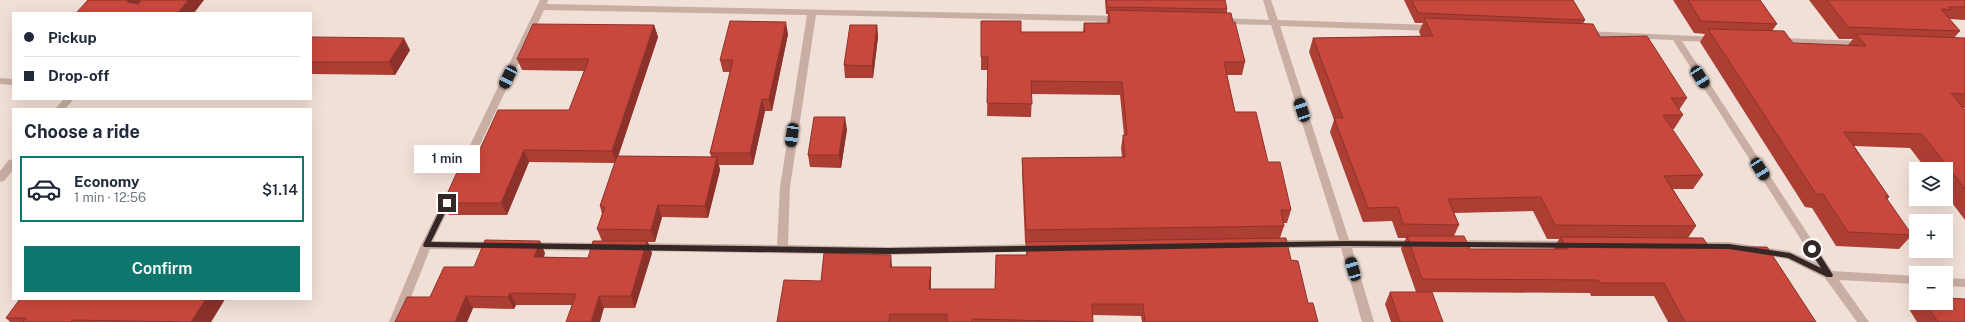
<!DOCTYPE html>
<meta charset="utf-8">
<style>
body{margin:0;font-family:"Public Sans",sans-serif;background:#f6f6f7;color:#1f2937;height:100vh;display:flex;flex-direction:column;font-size:15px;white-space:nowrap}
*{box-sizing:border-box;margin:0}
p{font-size:13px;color:#747a83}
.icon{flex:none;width:22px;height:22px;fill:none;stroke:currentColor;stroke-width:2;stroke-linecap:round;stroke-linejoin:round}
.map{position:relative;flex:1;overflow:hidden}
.sheet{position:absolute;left:12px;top:108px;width:300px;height:192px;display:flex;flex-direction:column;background:#fff;border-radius:0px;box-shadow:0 4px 16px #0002}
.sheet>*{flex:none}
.top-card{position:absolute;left:12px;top:12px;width:300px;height:88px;border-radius:0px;box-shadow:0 4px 16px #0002;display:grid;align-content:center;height:88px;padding:0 12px;background:#fff}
.fabs{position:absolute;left:1909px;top:162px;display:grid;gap:8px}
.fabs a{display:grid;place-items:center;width:44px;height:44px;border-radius:0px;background:#fff;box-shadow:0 4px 16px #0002;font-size:20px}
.end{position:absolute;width:18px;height:18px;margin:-9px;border:5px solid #342725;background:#fff;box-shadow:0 0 0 2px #fff}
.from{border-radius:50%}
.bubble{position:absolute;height:28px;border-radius:0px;background:#fff;box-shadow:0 4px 16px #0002;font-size:13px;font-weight:600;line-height:28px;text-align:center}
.car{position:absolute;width:12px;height:24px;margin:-12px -6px;border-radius:5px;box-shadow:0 0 3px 1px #0007;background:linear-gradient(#222 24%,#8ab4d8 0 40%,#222 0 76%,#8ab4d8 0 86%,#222 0)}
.top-card b{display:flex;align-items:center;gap:14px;height:38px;font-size:15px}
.top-card b+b{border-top:1px solid #e0e1e3}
.top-card i{width:10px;height:10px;background:#1f2937}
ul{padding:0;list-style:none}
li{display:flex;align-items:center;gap:12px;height:66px;margin:0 8px 6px;padding:0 4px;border:2px solid #e0e1e3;border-radius:0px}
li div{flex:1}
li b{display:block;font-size:15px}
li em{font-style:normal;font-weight:600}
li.active{border-color:#0f766e}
li>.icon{width:36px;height:36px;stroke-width:1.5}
h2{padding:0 12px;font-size:18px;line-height:48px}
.action{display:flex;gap:8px;margin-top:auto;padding:8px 12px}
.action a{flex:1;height:46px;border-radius:0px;background:#0f766e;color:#fff;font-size:16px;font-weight:600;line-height:46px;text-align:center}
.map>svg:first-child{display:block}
</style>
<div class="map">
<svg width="1965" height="322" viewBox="0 0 1965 322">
<rect width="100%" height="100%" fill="#f1e0d7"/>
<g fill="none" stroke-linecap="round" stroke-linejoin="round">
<g fill="#c9aea3" fill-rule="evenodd">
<path d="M540,0H548L547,4L1120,16L1124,19L1120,22L816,15L790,187L788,245L888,247L1038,244L1042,245L1043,248L1042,251L888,255L637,251L633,250L632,247L633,244L637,243L777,245L780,187L807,15L544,10L468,170L467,173H459L458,170Z"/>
<path d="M1263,0H1271L1278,20L1433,25L1437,28L1433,31L1280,26L1349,240H1416L1420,241L1421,244L1420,247L1416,248H1352L1374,322H1362L1341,248H1274L1270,247L1269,244L1270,241L1274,240H1339L1271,25L1220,24L1216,21L1220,18L1269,20Z"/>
<path d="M1585,31L1718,37L1719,39L1718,41L1715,42L1682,41L1832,271L1916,276V284L1839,280L1869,322H1857L1825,278L1787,259L1729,250L1690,249L1689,246L1690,243L1694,242H1729L1789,251L1816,263L1673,40L1582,36L1581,34L1582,32Z"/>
<path d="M1779,38L1863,41L1867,44L1863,47L1776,43L1775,41Z"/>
<path d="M0,78L13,79V85L0,84Z"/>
<path d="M64,99H74L65,109H55Z"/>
<path d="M13,159V170L4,181L0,182V171L9,160Z"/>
<path d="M450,192L454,193L455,196L433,241L497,242L501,243L502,246L501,249L497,250L430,249L401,322H389L421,245L445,196L446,193Z"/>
<path d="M1454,240L1568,241L1572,242L1573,245L1572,248L1568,249L1454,248L1450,247L1449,244L1450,241Z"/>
<path d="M529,242L605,243L609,244L610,247L609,250L605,251L529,250L525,249L524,246L525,243Z"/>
<path d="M1946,278L1965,279V287L1946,286Z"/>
</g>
</g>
<g fill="#ad3e34" fill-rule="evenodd">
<path d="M1105,0H1225L1227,9V12L1233,22L1245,62L1242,75H1227L1235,112L1268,162L1291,210L1287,223H1284V226L1280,238L1291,260L1308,303L1318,322H1142L1141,316L1093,315V322H777L821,281L931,279V289H995L1026,255V243H1025L1022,171V158L1122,157L1121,148L1123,135H1124L1120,95L1032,94L1031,117L987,116L988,70H981V21L1021,32H1083L1084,23H1107L1108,14H1106Z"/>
<path d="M1404,0H1573L1585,20L1583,24L1687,98L1679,110L1683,115L1674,129H1672L1703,175L1693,189H1673L1696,226L1688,238L1709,247L1816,322H1668L1654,296H1591L1590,293L1416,292L1401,249L1406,238H1398L1392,221L1363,222L1330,132L1334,120L1309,52L1313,38L1421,36L1419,32L1423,23H1415ZM1533,211L1547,239H1559L1554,249H1470L1454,236L1459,225L1454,213Z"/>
<path d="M1673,0H1760L1777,24L1772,31L1793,43L1848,45L1853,39H1839L1809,0H1965V20L1949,19L1960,31L1954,38H1965V108H1963L1965,110V220L1946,195V169H1926L1910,148L1854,146L1889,197L1887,200L1912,235L1899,249L1836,246L1812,208L1805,207L1700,42L1705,34L1694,33Z"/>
<path d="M654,25L658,37L618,156L711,157L710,153L730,72H723L720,60L788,34L772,111H765L753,165H719L720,170L708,218L662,217L655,242H648L652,253L635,308H604L572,305H516L514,309L473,308L467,322H395L430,297L474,267L545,253L544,257L588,258L602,241L597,229L602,214L600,206L615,163L529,162L507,215H449L443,203L475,160L569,110L584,71L522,70L517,59Z"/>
<path d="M877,25L878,37L873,78H845L844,65Z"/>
<path d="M311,37L410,50L395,75L311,74Z"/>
<path d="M88,99H131L130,100Z"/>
<path d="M847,129L841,168L810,167L808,155Z"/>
<path d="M1390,292L1443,322H1391L1385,304Z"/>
<path d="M20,299H225L211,322H10L6,318Z"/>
<path d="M1916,302V303H1946L1965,322H1917L1909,309Z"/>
</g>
<g fill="#8d322b">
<path d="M129,0H142L135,13L127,2Z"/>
<path d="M188,0H204L194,13H178Z"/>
<path d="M786,22L788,34L772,111L769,99Z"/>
<path d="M654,25L658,37L616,163L612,151Z"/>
<path d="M877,25L878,37L873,78L872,66Z"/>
<path d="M404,38L410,50L395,75L389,62Z"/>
<path d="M762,99L765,111L753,165L750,153Z"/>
<path d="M845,117L847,129L841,168L839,155Z"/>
<path d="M524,150L529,162L507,215L501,203Z"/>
<path d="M717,157L720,170L708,218L705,206Z"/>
<path d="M658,205L662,217L655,242L651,230Z"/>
<path d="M540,241L545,253L539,269L534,257Z"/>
<path d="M647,241L652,253L635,308L631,296Z"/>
<path d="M891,255L892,266L891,279L890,267Z"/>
<path d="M931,267V279L930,301L929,289Z"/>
<path d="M510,293L516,305L514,309L508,297Z"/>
<path d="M466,296L473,308L467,322H455Z"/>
<path d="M599,296L604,308L600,322H591Z"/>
<path d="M206,299H225L211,322H191Z"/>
</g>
<g fill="#c9483d" stroke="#8d322b">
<path d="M88,0H129L127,2L138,4L141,0H188L178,13H76Z"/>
<path d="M1106,0H1225L1227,9L1107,7Z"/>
<path d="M1412,0H1573L1585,20L1418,13Z"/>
<path d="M1688,0H1760L1777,24L1701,21Z"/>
<path d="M1827,0H1965V7H1948L1951,10L1941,9L1960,31L1848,27Z"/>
<path d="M1108,10L1231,13L1233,22H1235L1245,62H1224L1235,112H1256L1268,162H1280L1291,210H1281L1284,226L1026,230L1022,158L1125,157L1123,135H1127L1122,82L1031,81L1032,104L987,103L988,57H981V21H1021V32H1085L1084,23H1110Z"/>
<path d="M1424,18L1593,24L1600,37L1647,36L1687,98H1671L1683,115H1663L1703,175L1664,176L1696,226L1555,225L1541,197L1448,199L1459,225L1403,224L1398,207L1368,208L1334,118H1343L1313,38L1433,36Z"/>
<path d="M730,21L786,22L769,99H762L750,153H710L733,60H720Z"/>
<path d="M533,24L654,25L612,151L524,150L501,203H443L463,159L475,160L498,110H569L589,59H517Z"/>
<path d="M850,25H877L872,66L844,65Z"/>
<path d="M1708,29L1784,31L1793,43L1866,46L1856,34L1965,38V94L1951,93L1965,110V189L1922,134L1844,132L1889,197L1885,196L1912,235L1848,232L1823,194H1816Z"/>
<path d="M311,37L404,38L389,62H311Z"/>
<path d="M814,117H845L839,155H808Z"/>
<path d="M617,156L717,157L705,206L658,205L651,230L597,229L605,207L600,206Z"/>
<path d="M1407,236H1464L1470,249H1567L1561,237L1703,238L1709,247H1767L1816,322H1685L1664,283H1600L1598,280L1422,279Z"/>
<path d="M1286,238L1291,260L1298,261L1308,303H1313L1318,322H1145L1143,304H1092L1093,322L972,319V322H947V314H890L889,322H777L784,280L821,281L824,253L891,255L890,267H931L929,289H995L996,255H1027L1026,242Z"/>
<path d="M485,240L540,241L534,257L588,258L593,241H647L631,296H599L591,322H566L576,294L510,293L508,297L466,296L455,322H395L407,297H430L444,267H474Z"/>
<path d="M1390,292H1432L1443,322H1400Z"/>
<path d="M1946,298L1965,299V322H1938L1925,303H1946Z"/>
<path d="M20,299H206L191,322L73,320L71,322H23L26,318H6Z"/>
</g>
<path fill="#342725" d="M447,200L450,203L431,242L888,248L1345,241L1729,244L1790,253L1821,268L1809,249L1812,246L1815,247L1833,275L1832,277H1827L1788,258L1729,249L1345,246L888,254L424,247L423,245L443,203Z"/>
</svg>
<div class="fabs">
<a><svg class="icon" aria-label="layers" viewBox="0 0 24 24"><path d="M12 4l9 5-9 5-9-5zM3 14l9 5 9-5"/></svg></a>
<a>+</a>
<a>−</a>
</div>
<i class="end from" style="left:1812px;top:249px"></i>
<i class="end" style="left:447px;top:203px"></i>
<div class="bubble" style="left:414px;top:145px;width:66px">1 min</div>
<i class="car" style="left:508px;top:77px;rotate:206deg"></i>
<i class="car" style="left:1700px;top:77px;rotate:147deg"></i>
<i class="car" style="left:1302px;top:110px;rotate:342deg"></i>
<i class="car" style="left:792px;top:135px;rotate:188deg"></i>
<i class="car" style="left:1760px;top:169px;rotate:147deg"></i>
<i class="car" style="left:1353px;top:269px;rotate:344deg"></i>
<div class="top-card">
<b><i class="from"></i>Pickup</b>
<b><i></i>Drop-off</b>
</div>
<section class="sheet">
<h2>Choose a ride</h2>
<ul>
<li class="active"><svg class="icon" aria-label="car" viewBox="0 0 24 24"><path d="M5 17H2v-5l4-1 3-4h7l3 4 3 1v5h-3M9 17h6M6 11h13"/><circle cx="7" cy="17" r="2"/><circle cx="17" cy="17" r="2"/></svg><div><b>Economy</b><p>1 min · 12:56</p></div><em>$1.14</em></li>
</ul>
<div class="action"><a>Confirm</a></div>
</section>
</div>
